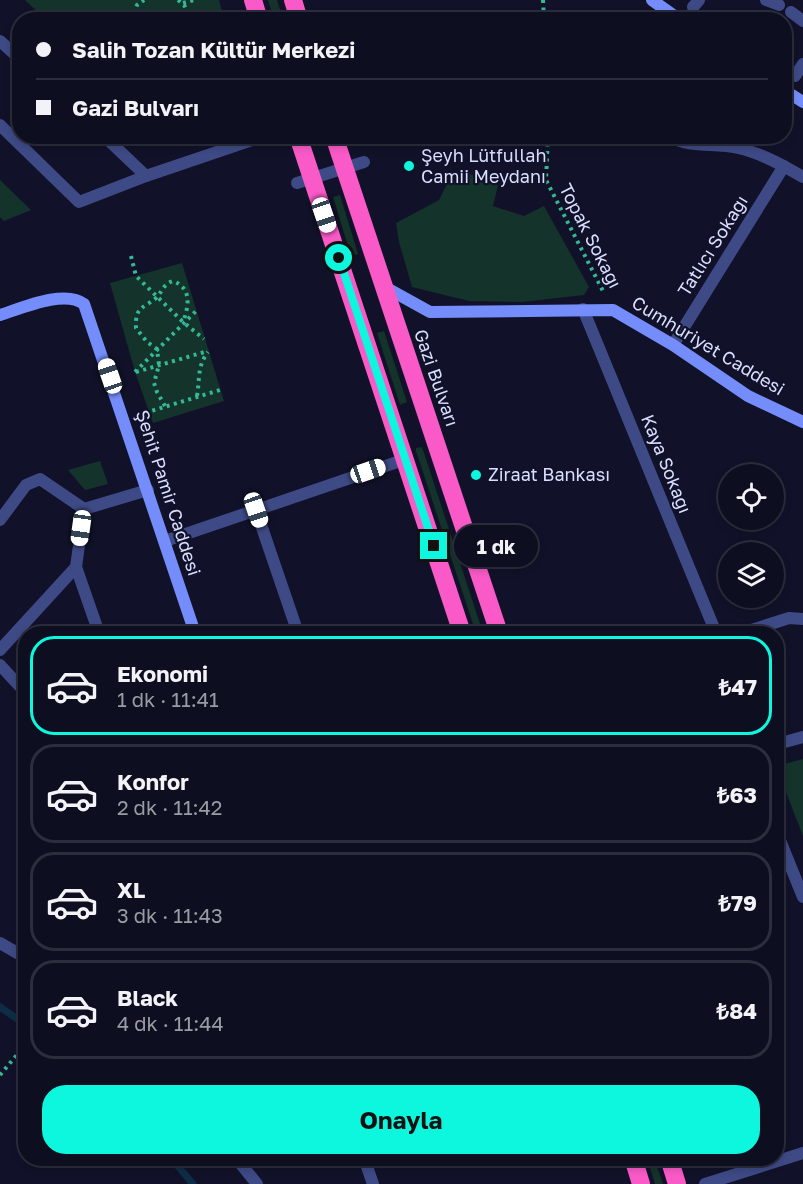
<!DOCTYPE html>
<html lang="tr">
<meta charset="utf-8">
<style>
body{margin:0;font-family:"Golos Text",sans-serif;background:#161728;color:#f1f3f6;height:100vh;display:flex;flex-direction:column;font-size:22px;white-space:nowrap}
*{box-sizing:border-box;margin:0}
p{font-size:20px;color:#9a9ca4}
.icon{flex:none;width:33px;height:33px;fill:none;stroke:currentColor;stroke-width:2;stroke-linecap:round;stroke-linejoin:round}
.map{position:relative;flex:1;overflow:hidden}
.sheet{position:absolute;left:18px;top:626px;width:766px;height:540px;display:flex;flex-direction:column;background:#0d0e1f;border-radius:24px;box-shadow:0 3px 9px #0003,0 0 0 2px #2d2e3d}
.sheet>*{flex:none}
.banner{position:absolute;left:12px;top:12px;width:780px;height:132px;border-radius:24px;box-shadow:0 3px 9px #0003,0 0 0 2px #2d2e3d;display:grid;align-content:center;height:132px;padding:0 24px;background:#0d0e1f}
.buttons{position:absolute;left:718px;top:464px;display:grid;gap:12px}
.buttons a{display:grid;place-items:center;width:66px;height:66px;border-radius:50%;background:#0d0e1f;box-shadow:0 3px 9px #0003,0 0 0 2px #2d2e3d;font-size:30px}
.end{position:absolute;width:27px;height:27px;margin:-14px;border:8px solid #0df7df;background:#111;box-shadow:0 0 0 3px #111}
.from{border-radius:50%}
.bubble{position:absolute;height:42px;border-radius:21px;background:#0d0e1f;box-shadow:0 3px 9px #0003,0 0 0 2px #2d2e3d;font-size:20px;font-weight:700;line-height:42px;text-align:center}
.car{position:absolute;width:18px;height:36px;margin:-18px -9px;border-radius:8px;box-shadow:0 0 4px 2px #0007;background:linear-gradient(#fff 24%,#345 0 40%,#fff 0 76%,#345 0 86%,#fff 0)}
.banner b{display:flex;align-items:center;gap:21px;height:57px;font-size:22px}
.banner b+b{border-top:2px solid #2d2e3d}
.banner i{width:15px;height:15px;background:#f1f3f6}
ul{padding:10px 0 0;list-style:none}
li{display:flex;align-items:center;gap:18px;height:99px;margin:0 12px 9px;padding:0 12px;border:3px solid #2d2e3d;border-radius:24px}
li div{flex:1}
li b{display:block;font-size:22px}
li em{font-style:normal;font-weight:700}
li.on{border-color:#0df7df}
li>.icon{width:54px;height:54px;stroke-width:1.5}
.primary-button{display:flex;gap:12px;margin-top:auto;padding:12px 24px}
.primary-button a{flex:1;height:69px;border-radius:24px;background:#0df7df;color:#111;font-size:24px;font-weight:700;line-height:69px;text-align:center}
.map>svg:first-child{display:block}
</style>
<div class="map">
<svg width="803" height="1184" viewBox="0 0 803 1184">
<rect width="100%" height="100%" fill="#111229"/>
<g fill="#14332b">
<path d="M25,0H219L224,19H45Z"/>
<path d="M268,0H277L283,19H274Z"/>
<path d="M462,171L498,185L493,206L524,216L544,206L589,287L584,295L522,302L469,301L412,287L399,242L396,223L439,200L448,182Z"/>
<path d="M0,180L31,210L4,221L0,217Z"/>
<path d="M340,195L358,254L351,256L333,197Z"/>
<path d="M182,263L224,401L153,423L135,372L110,283Z"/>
<path d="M384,331L407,402L400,405L377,333Z"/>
<path d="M421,447L423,450L483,633H476L416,451V448Z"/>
<path d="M100,461L108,484L85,490L68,470Z"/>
<path d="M803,759V836L777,769V766Z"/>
<path d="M647,1158H654L663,1184H655Z"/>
</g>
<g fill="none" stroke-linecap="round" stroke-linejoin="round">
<g stroke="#0d2d46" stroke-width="7">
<path d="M0,1007L26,1025"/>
<path d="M171,1158L193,1184"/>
</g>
<g stroke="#35b895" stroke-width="4" stroke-dasharray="3 4.5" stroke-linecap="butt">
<path d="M178,0L184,5L192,20"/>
<path d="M543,0L544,20"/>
<path d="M183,3L194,0"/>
<path d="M130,20L137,5L144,0"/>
<path d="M548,136L546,180L604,293"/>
<path d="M131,256L136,276L183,322L204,339"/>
<path d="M135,372L196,311"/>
<path d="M136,372L208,351"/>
<path d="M197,396C200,379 197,366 208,352"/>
<path d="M165,406L157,392L154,383L159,365L157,349L147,342L136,328C135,306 143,309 156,298C163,291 163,284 173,281C192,288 189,306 183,322"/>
<path d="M138,415L220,390"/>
<path d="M0,1075L26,1044"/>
<path d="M212,1158L221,1169"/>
</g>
<g stroke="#3e4a86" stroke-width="12">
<path d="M0,41L20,59"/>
<path d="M0,125L79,202L146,176L264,136"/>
<path d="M104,136L146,176"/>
<path d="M669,136C691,149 715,142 738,148C761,153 784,166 803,177"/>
</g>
<g stroke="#3e4a86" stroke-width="12">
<path d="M766,0L779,5"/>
<path d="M693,7L699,0"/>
<path d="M791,12L803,21"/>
<path d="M795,76L803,64"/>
<path d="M297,183L364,162"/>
<path d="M583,309L716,633"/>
<path d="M673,345L784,166"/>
<path d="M84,509L148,490"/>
<path d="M256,510L298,633"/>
<path d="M0,520L26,485L40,479L84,509L76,567L0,650"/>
<path d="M165,541L406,459"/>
<path d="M76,567L99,633"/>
<path d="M742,633L789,618L803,619"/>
<path d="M0,665L26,693"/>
<path d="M777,744L803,737"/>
<path d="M777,833L803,897"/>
<path d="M0,943L26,958"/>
<path d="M236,1158L257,1184"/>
<path d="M364,1158L373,1184"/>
<path d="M705,1184L803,1153"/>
</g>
<g stroke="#758dfa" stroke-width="12">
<path d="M652,0L680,20"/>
<path d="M784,90L803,102"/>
<path d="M383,286L430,312L613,310L673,345L748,396L803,422"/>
<path d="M0,315C22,308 65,289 84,304L195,633"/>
</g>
<g stroke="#f95ac7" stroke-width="18">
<path d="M253,0L259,20"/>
<path d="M293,0L299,20"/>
<path d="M298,136L462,633"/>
<path d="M334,136L499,633"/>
<path d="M633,1158L641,1184"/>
<path d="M669,1158L677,1184"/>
</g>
</g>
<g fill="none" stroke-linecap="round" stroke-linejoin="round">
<path stroke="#0df7df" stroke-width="8" d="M339,258L434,546"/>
</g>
<g fill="#0df7df" stroke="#111229" stroke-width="2">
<circle cx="409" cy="166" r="6"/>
<circle cx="476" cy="475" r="6"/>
</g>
<g text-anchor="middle" stroke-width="4.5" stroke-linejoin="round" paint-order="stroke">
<g font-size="18" fill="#dadefe" stroke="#111229" text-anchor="start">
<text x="421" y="162">Şeyh Lütfullah<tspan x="421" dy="21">Camii Meydanı</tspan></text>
<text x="488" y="481">Ziraat Bankası</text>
</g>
<g font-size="18" fill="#dadefe" stroke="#111229">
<text transform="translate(590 236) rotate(63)" y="6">Topak Sokağı</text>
<text transform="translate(713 246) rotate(-58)" y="6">Tatlıcı Sokağı</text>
<text transform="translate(708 346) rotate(31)" y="6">Cumhuriyet Caddesi</text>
<text transform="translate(436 378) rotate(71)" y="6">Gazi Bulvarı</text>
<text transform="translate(666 464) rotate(68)" y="6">Kaya Sokağı</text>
<text transform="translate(168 493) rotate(72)" y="6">Şehit Pamir Caddesi</text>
</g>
</g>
</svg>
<div class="buttons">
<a><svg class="icon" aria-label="locate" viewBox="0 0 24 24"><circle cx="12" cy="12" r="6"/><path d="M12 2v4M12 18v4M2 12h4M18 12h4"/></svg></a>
<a><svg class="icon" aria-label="layers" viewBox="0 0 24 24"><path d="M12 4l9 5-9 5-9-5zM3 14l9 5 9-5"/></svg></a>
</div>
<i class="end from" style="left:339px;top:258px"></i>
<i class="end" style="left:434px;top:546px"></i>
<div class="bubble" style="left:454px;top:525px;width:84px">1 dk</div>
<i class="car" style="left:324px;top:215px;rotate:161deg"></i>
<i class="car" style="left:110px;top:376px;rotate:341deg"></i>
<i class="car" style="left:368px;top:471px;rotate:71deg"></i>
<i class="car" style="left:256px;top:510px;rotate:161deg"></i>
<i class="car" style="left:81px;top:528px;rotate:188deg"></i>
<div class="banner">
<b><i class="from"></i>Salih Tozan Kültür Merkezi</b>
<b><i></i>Gazi Bulvarı</b>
</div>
<section class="sheet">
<ul>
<li class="on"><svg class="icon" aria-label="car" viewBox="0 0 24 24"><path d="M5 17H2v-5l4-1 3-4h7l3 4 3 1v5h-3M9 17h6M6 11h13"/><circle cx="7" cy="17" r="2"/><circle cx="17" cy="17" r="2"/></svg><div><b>Ekonomi</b><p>1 dk · 11:41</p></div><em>₺47</em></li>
<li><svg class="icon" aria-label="car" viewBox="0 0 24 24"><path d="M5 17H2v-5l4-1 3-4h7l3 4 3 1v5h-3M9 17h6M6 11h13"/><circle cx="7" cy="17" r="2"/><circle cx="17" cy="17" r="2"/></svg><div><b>Konfor</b><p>2 dk · 11:42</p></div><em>₺63</em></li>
<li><svg class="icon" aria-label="car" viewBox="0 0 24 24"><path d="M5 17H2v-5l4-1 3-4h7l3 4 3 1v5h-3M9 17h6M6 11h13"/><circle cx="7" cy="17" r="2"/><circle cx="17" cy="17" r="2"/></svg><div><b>XL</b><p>3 dk · 11:43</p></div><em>₺79</em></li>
<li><svg class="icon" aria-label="car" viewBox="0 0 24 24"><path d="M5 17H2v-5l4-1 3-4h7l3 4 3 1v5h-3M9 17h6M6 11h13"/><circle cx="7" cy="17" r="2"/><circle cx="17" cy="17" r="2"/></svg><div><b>Black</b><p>4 dk · 11:44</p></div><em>₺84</em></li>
</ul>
<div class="primary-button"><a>Onayla</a></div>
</section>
</div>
